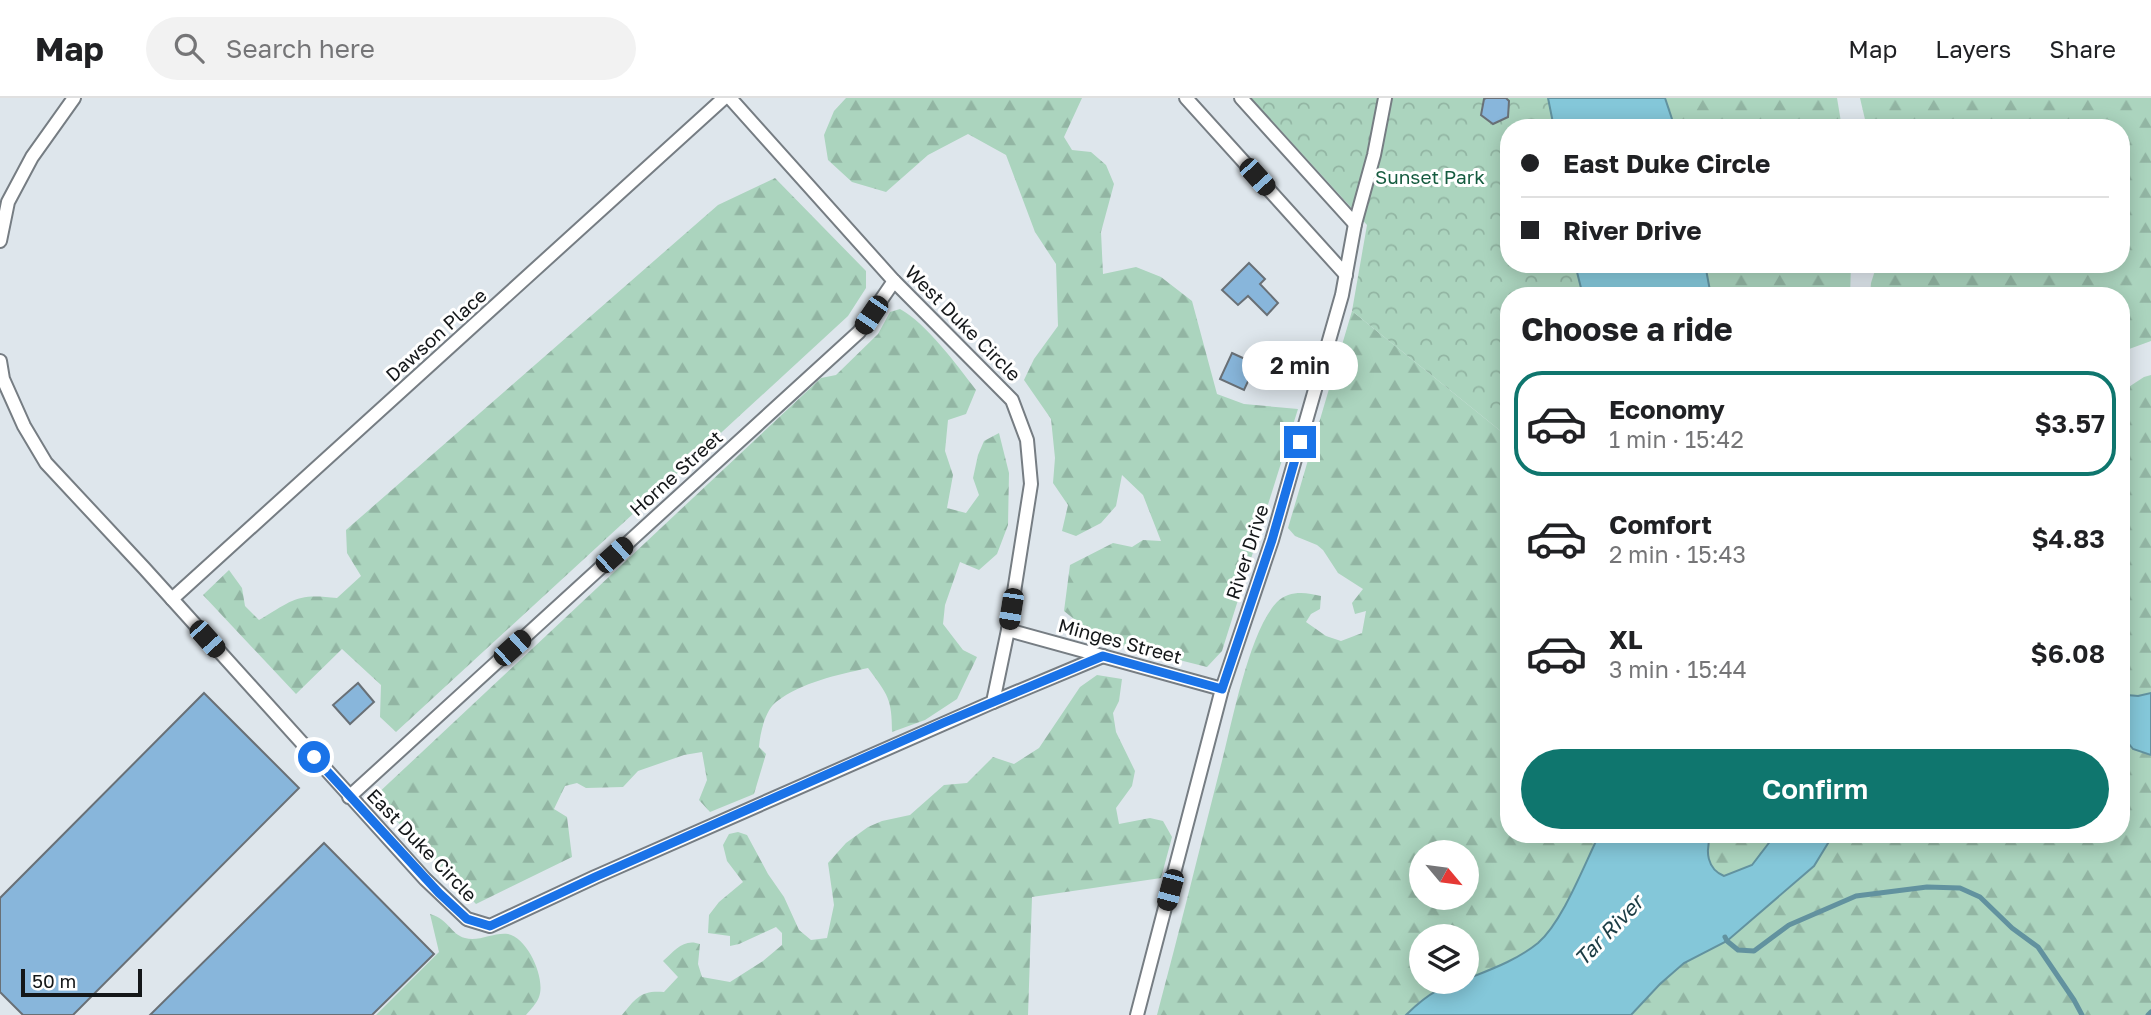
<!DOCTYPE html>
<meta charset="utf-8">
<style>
body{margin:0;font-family:"Golos Text",sans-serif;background:#f2f2f2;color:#202124;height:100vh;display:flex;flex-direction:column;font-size:26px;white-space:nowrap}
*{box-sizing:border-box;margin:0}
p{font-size:23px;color:#757577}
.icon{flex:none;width:38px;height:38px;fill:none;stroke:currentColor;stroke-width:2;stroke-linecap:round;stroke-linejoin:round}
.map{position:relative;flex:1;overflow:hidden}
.drawer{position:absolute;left:1500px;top:189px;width:630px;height:556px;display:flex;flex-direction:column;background:#fff;border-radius:28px;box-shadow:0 4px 18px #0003}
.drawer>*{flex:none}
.banner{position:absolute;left:1500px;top:21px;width:630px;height:154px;border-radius:28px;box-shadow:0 4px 18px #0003;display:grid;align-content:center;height:154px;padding:0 21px;background:#fff}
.needle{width:46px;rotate:119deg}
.buttons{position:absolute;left:1409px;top:742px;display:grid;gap:14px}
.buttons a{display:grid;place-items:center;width:70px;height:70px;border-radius:50%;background:#fff;box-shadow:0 4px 18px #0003;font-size:35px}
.scale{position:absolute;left:21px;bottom:18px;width:121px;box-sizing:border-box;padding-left:7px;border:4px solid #141719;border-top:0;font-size:19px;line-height:24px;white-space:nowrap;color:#141719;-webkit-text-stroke:5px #fff;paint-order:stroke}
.end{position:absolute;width:32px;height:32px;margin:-16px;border:9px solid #1a73e8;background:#fff;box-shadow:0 0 0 4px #fff}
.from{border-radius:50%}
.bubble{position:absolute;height:49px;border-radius:24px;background:#fff;box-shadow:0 4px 18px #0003;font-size:23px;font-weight:600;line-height:49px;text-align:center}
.car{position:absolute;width:21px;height:42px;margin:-21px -10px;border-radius:9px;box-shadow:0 0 5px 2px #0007;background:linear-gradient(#222 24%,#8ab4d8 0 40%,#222 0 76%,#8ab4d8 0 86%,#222 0)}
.banner b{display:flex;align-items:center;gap:24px;height:66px;font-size:26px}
.banner b+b{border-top:2px solid #e0e0e0}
.banner i{width:18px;height:18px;background:#202124}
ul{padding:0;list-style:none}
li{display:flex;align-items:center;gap:21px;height:105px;margin:0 14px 10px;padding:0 7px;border:4px solid transparent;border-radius:28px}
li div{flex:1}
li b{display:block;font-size:26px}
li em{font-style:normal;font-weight:600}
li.on{border-color:#0f766e}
li>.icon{width:63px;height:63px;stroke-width:1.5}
h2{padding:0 21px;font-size:32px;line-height:84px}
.action{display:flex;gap:14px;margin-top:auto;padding:14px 21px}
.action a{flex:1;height:80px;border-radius:42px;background:#0f766e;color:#fff;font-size:28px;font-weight:600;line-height:80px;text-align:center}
header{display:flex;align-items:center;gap:42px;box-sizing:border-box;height:98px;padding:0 35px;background:#fff;border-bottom:2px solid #e0e0e0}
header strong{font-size:33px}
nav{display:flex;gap:38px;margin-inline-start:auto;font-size:24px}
.search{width:490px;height:63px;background:#f2f2f2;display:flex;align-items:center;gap:18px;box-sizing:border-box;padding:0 24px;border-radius:38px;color:#757577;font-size:26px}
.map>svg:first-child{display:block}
</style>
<header>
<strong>Map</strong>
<div class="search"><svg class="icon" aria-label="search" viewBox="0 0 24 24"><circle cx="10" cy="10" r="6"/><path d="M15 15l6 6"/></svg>Search here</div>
<nav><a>Map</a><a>Layers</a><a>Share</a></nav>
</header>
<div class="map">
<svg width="2151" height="917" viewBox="0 0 2151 917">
<defs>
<pattern id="forest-firs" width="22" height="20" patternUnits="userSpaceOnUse" patternTransform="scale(1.75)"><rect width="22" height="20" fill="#abd4be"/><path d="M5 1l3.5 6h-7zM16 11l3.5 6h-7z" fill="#92b5a3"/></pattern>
<pattern id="park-crowns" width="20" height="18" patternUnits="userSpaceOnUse" patternTransform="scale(1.75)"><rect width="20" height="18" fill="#abd4be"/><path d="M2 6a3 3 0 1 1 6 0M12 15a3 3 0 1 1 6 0" fill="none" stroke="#92b5a3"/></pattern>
</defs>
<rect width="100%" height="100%" fill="#dee6ec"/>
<g fill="url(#forest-firs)" fill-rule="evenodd">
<path d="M846,0H1082L1064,39L1072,52L1091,54L1106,67L1114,86L1101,134L1103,176L1136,169L1161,179L1192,203L1217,296L1244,306L1298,311L1222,553L1207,569L1100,542L1064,513L1070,467L1113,445L1132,449L1143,442L1161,443L1143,397L1122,377L1116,408L1101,425L1076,438L1062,433L1068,407L1053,385L1055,360L1051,321L1024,282L1034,261L1058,228L1056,166L1035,134L1006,57L968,36L928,57L886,94L852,84L828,62L824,37L834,13Z"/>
<path d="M1665,0H1837L1842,30H1675Z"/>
<path d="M1860,0H2151V243L2121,254V198H1870L1871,185L1877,166H2121V30H1867Z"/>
<path d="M775,80L866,173V190L848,218L396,634L380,619L381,587L342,551L296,596L203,497L229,472L242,490L245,508L259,522C293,502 296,495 337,500L361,478L347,455L346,432L718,107Z"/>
<path d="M1705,166H1851L1850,198H1711Z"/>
<path d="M900,211C926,225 957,267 976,292L966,316L948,322L945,353L953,377L947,410L966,415L979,397L973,380L978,357L984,343L999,335L1009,375L1008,427L997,456L979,472L960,464L945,507L943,526L963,552L977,559L957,601L925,622L892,634C892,601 888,597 868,570C837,577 802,584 776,604C765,613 760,635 759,649L766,656L754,696L710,714L699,702L707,682L702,654L684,657L638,673L623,689L586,690L577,685L565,688L554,711L567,719L572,759L476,806L374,699L821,280L836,277L878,236L890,214Z"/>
<path d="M1352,213L1508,339V737H1599C1584,767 1563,823 1538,845C1517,862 1492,871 1467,881L1466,838H1421V884H1460L1421,902L1406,917H1157C1180,831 1201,745 1223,659C1233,620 1250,532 1277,504C1289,492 1306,494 1321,498L1320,511L1311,516L1306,524L1326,538L1341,543L1362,535L1366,513L1355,516L1352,505L1363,491L1338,475L1323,452L1317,447L1295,438L1288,430ZM1421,754H1466V800H1421Z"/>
<path d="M2151,277V595L2138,598L2127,597L2121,580V294L2144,279Z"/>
<path d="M1097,577L1122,581L1119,603L1113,615L1116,634L1135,673L1132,688L1116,710L1119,726L1150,720L1163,723L1172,739L1161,780L1032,799L1028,917H622C636,900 641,892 664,894L678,879L663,863C675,852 684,840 700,846L698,866L702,879L730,884L763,863L782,847V835L776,829L739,846L730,848V838L708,835L709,817L719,804L743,784L727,763L723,747L729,736L738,734L747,737L768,776L784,799L799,832L811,842L827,840L834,807L828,765L846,745L868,729L882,723L910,717L944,687L967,685L993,659L1014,666L1039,650L1080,589Z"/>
<path d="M2121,636L2133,651L2151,657V917H1631L1660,886L1684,865L1727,843L1814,769L1833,737H2121Z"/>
<path d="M1711,737H1775L1752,767L1724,778C1707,771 1705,753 1711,737Z"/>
<path d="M430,816C450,822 450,836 465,840C479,844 494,834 508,836C528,840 546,881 539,899C537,905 530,912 526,917H376L439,854Z"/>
</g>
<path fill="url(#park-crowns)" d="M1251,0H1548L1554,30H1508V166H1575L1583,198H1508V339L1352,213L1367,127Z"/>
<g fill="#84c7d9" stroke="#62929f" stroke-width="2">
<path d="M1548,0H1665L1675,30H1554Z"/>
<path d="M1575,166H1705L1711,198H1583Z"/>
<path d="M2121,580L2127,597L2138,598L2151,595V657L2133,651L2121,636Z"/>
<path d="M1599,737H1711C1705,753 1707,771 1724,778L1752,767L1775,737H1833L1814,768L1727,843L1684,865L1660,886L1631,917H1406C1422,901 1443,884 1466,884L1467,881C1492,871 1517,862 1538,845C1563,823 1584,767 1599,737Z"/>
</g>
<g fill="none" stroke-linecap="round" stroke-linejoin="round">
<g stroke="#62929f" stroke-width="5">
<path d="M1725,839L1727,843L1738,852L1754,853L1789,827L1856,798L1927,789L1960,790L1980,799L2012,830L2038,849L2074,902L2082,917"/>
<path d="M2148,917L2151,914"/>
</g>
</g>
<g fill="#88b6db" stroke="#697076" stroke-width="2">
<path d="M1486,0H1506L1509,3L1508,19L1493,26L1481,17L1484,1Z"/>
<path d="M1249,165L1265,181L1260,186L1278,205L1267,217L1248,198L1238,207L1222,192Z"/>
<path d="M1232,255L1256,266L1244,292L1220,281Z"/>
<path d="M358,585L374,604L350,626L333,607Z"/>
<path d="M204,595L299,690L73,917H23L0,894V800Z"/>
<path d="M324,745L434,856L372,917H150Z"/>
</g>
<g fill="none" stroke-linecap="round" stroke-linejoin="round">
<defs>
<g id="minor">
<path d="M1186,0L1346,177"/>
<path d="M1241,0L1355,126"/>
<path d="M0,143L8,104L32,59L74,0"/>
<path d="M0,263L3,281L24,328L46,365L144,470L425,781L467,821L490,828L595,779L993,604L1008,532L1031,386L1027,342L1012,302L894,183L730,0"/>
<path d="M172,501L724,0"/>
<path d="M1008,532L1222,591"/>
<path d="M993,604L1103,558"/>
<path d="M349,699L859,234L894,183"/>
<path d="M1137,917L1222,591L1272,442L1342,197L1355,126L1374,57L1385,0"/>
</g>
</defs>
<use href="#minor" stroke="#767d83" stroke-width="16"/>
<use href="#minor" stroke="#fff" stroke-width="12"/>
</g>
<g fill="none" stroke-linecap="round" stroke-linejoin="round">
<path stroke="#1a73e8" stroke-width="9" d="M314,659L439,795L467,821L490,828L595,779L943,625L1103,558L1222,591L1272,442L1300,344"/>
</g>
<g text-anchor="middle" stroke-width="6" stroke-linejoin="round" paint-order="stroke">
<g font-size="19" fill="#155b3f" stroke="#fff">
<text x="1430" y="86">Sunset Park</text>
</g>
<g font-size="19" fill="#141719" stroke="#fff">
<text transform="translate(963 225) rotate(45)" y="7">West Duke Circle</text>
<text transform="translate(436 237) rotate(-42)" y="7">Dawson Place</text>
<text transform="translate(676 375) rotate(-42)" y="7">Horne Street</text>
<text transform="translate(1247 454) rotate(-72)" y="7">River Drive</text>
<text transform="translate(1120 543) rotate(15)" y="7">Minges Street</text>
<text transform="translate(422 747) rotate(46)" y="7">East Duke Circle</text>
</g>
<g font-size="21" font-style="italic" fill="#1b3c44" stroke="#fff">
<text transform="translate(1609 833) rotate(-46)" y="7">Tar River</text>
</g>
</g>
</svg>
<div class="buttons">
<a><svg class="needle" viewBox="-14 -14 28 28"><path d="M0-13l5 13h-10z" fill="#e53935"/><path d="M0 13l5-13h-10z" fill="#757577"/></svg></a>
<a><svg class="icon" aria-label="layers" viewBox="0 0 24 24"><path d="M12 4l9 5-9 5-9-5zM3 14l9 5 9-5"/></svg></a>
</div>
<div class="scale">50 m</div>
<i class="end from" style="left:314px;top:659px"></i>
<i class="end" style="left:1300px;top:344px"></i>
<div class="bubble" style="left:1242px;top:243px;width:116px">2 min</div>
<i class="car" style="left:1257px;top:79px;rotate:138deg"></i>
<i class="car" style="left:871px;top:217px;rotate:214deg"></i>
<i class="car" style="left:614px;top:457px;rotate:48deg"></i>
<i class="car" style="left:1011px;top:511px;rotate:189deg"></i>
<i class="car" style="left:207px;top:541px;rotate:138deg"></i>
<i class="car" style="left:512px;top:550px;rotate:48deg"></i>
<i class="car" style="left:1170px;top:792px;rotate:195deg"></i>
<div class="banner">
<b><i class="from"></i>East Duke Circle</b>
<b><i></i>River Drive</b>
</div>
<section class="drawer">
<h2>Choose a ride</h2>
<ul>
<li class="on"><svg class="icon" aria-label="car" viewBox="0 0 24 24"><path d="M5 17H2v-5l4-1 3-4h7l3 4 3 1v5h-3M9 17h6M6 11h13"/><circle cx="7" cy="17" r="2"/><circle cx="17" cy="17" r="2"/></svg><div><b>Economy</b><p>1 min · 15:42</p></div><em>$3.57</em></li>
<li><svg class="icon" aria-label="car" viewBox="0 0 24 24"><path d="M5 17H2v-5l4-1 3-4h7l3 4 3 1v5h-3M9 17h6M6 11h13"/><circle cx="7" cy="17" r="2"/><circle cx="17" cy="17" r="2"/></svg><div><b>Comfort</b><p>2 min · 15:43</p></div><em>$4.83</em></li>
<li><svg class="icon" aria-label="car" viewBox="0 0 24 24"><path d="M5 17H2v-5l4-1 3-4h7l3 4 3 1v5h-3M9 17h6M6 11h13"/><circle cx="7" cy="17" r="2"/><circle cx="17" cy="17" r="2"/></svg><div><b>XL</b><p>3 min · 15:44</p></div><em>$6.08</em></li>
</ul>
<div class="action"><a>Confirm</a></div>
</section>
</div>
